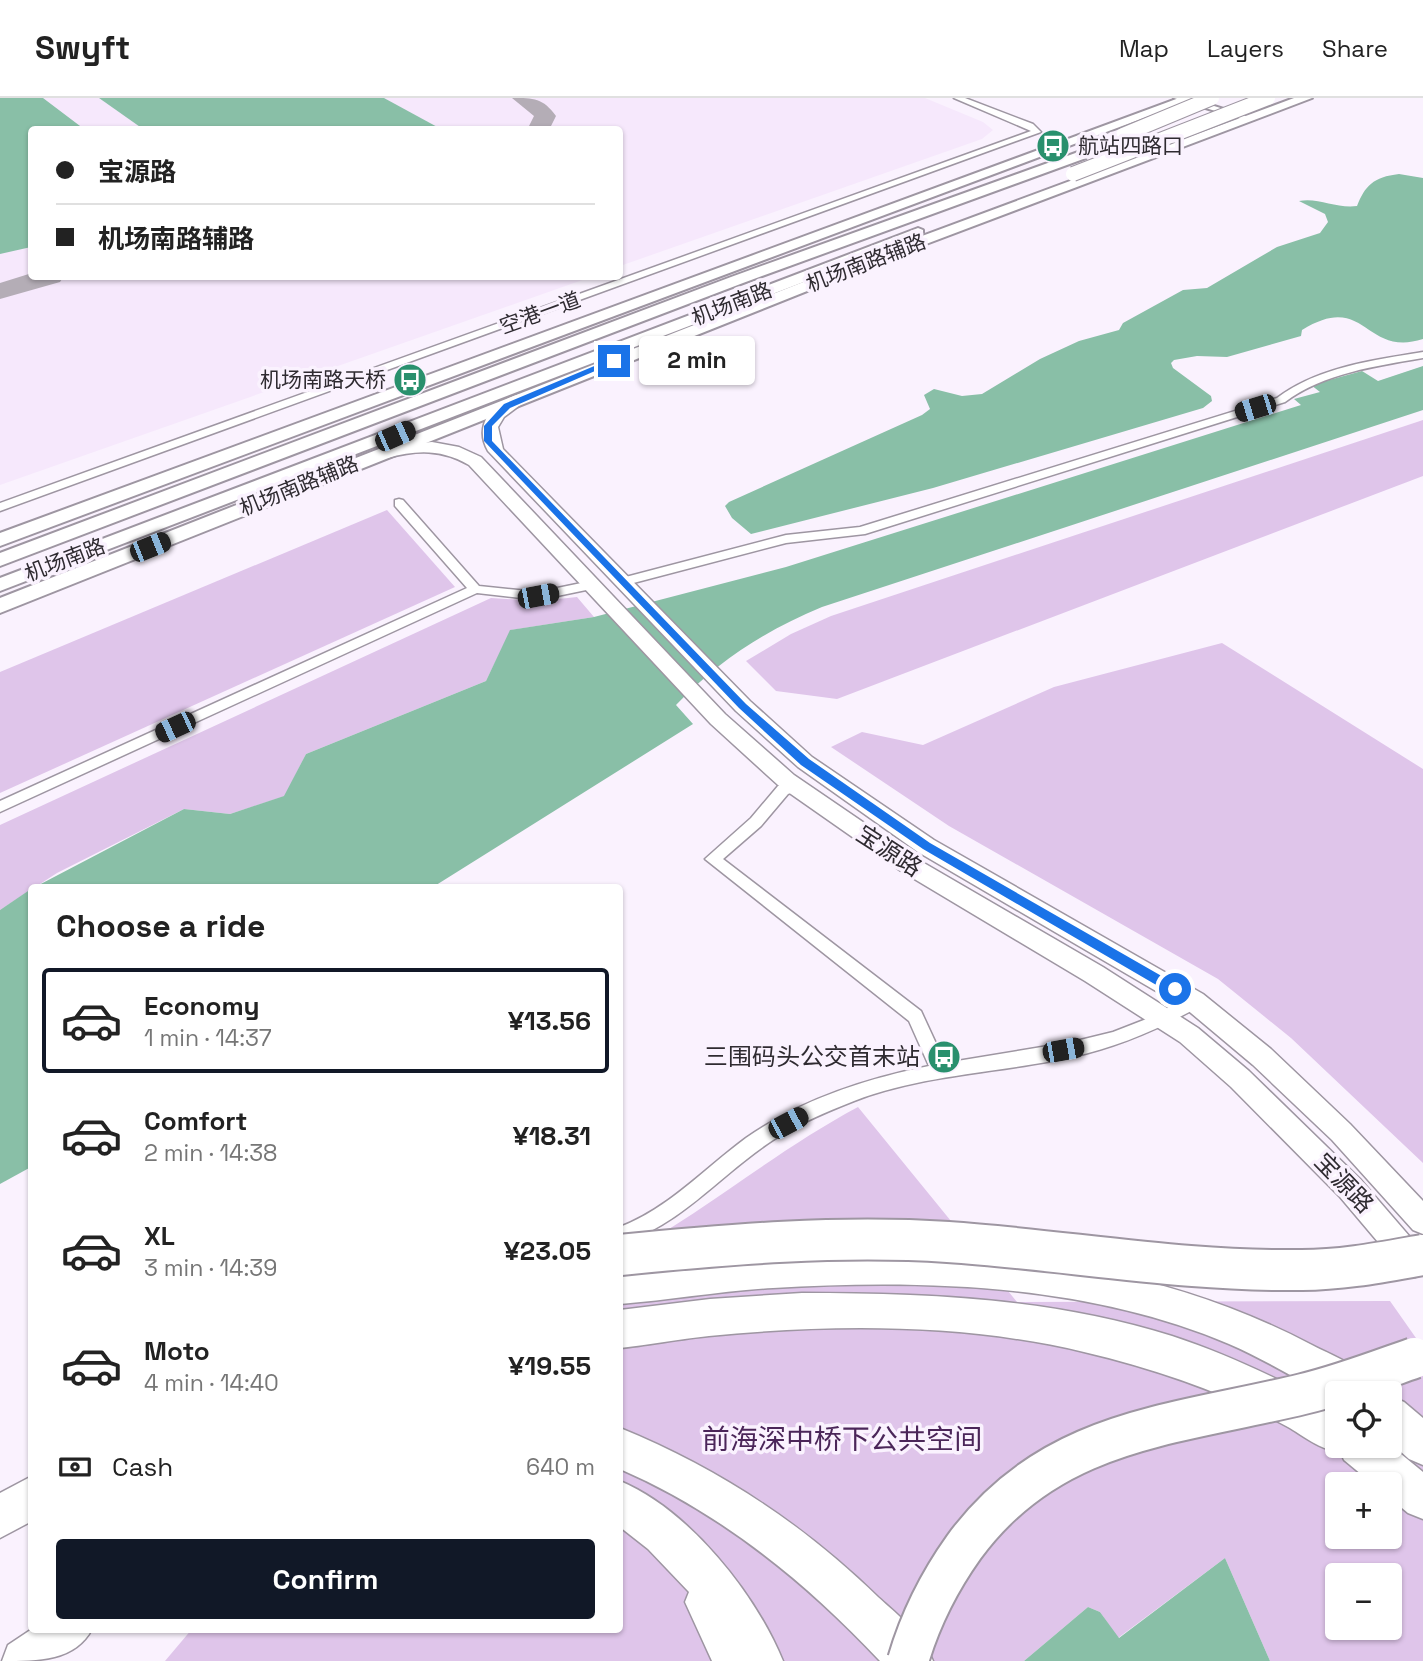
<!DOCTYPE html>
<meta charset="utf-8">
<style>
body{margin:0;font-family:"Space Grotesk","Noto Sans SC",sans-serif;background:#f6f6f6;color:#222;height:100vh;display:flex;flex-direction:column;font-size:26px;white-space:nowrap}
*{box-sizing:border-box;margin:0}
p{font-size:23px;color:#767676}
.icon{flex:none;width:38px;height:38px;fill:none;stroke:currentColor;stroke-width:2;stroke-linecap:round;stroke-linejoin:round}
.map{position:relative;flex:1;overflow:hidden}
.details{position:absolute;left:28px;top:786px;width:595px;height:749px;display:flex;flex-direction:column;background:#fff;border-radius:7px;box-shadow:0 2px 5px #0004}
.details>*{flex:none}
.guide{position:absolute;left:28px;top:28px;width:595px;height:154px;border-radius:7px;box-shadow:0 2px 5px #0004;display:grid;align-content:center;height:154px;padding:0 28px;background:#fff}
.tools{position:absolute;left:1325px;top:1283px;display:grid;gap:14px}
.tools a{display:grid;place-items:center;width:77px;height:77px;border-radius:7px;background:#fff;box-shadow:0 2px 5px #0004;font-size:35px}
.end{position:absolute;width:32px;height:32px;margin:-16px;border:9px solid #1a73e8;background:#fff;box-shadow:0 0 0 4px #fff}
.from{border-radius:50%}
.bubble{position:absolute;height:49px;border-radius:7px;background:#fff;box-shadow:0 2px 5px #0004;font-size:23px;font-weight:600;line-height:49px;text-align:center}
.car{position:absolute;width:21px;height:42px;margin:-21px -10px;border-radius:9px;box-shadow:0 0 5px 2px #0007;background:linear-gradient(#222 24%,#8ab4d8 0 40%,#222 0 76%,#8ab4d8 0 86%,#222 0)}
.guide b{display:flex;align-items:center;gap:24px;height:66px;font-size:26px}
.guide b+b{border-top:2px solid #e0e0e0}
.guide i{width:18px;height:18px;background:#222}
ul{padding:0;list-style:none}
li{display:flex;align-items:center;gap:21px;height:105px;margin:0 14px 10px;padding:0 14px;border:4px solid transparent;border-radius:7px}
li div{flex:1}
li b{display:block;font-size:26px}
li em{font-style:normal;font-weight:600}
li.current{border-color:#111827}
li>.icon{width:63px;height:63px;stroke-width:1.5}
h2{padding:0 28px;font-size:32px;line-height:84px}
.pay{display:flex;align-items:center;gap:18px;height:77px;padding:0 28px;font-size:26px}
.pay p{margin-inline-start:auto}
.cta{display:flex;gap:14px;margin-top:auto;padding:14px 28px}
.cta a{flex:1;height:80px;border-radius:7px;background:#111827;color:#fff;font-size:28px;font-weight:600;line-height:80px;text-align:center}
header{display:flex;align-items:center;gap:42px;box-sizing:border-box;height:98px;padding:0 35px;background:#fff;border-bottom:2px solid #e0e0e0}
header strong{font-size:33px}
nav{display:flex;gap:38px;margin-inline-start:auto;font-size:24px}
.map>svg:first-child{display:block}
</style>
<header>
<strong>Swyft</strong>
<nav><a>Map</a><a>Layers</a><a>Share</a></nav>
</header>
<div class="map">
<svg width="1423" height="1563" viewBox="0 0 1423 1563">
<rect width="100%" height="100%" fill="#faf2fe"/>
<path fill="#f6e8fc" d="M0,0H925L983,24L993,32L982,41L620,168V32H32V178L591,179L0,387Z"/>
<g fill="#dfc5ea" fill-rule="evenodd">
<path d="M1423,322V378L837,601L776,593L746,563L791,536L831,518Z"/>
<path d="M387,412L455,489L0,695V574Z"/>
<path d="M577,499L594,519L511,532L486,583L306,656L285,698L230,716L184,711L57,775L0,812V727L491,500L540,503Z"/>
<path d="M1222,545L1423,671V1065L1291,940L1218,881L949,728L831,649L862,634L923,647L1054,589Z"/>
<path d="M858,1009L1017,1204L1390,1203L1423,1250V1563H1270L1225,1460L1118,1540L1100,1514L1088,1509L1024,1563H165L192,1531H620V1160C703,1115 774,1054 858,1009ZM1337,1295H1390V1348H1337ZM1337,1386H1390V1438H1337ZM1337,1477H1390V1530H1337Z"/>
</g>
<g fill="#89bfa7">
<path d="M0,0H43L84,31L32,32L31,149L0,156Z"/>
<path d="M99,0H384L441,31H143Z"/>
<path d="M1399,76L1423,80V241C1364,260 1366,192 1302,232L1301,238L1227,259L1197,258L1174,262L1171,265L1173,270L1211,298L1212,303L1203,310L933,390L751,436L732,420L725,408L729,404L922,317L930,311L924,297L934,291L962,298L982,296L1040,261L1079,243L1119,232L1123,225L1183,192L1207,190L1277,149L1320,135L1328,124L1325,116L1299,103C1318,99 1337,111 1357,108C1365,88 1373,79 1399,76Z"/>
<path d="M1423,268V312L822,509C766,532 718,563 676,607L693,626L433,789H35L184,711L230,716L284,698L306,656L486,583L510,532L594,519L786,469L1301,307L1294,301L1320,294L1311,287L1362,273L1378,283Z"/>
<path d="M31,791V1069L0,1086V812Z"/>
<path d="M1225,1460L1270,1563H1024L1088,1509L1100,1514L1119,1540Z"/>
</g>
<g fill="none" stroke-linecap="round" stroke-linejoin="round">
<g fill="#b4adb6" fill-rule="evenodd">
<path d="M512,0C534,0 543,0 556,18L549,32H527L534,18Z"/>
<path d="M32,175V178H64L60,184L0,201V185Z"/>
</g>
<defs>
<g id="minor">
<path d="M954,0H965L1033,26L1041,34L0,413V405L1031,33Z"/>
<path d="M1423,254V260C1376,268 1324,275 1285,304L865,436L786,445L622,488L616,484L618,481L786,437L860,429L1277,300C1318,269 1374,262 1423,254Z"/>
<path d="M399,401L403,402L479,488L538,494L591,483L597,487L591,491L538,502L477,495L0,714V703L467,490L395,408V402Z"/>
<path d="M794,683L799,684L801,688L799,692L788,696L761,728L723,761L921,913L945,965L1072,944L1113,934L1149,920L1194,896L1200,898L1203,903L1200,908C1159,931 1118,949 1072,959C1000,975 924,976 854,1003C826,1014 797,1026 773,1042C716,1080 687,1122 620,1147V1129C669,1110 704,1071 746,1040C800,1002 865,981 929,968L909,923L705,761L751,720L778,688Z"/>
</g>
<path id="tertiary" d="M1174,0H1189L1255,21L1247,23Z"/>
<g id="secondary">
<path d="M520,296L528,301L504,319L498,329L503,351L750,603L812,659L934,742L1203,896L1271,951L1350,1026L1423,1103V1136L1413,1132L1332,1042L1253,967L1185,910L918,754L798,669L736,613L488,353C473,327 493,303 520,296Z"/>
<path d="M432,344L459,349L481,359L725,616L794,677L917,761L1103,869L1198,930L1249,973L1360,1081L1423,1154V1176L1415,1179L1405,1176L1340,1099L1231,989L1180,944L1085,883L901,773L778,687L711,626L469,367C441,351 417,352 387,360L379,355L399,347Z"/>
</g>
<g id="primary">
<path d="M1179,0H1197L0,448V435Z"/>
<path d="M1294,0H1312L905,154L0,515V500L895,148Z"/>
</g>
<g id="trunk">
<path d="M1081,53L1088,57L1086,60L743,185L0,468V455L731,179Z"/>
<path d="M918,130L923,132V138L0,493V480Z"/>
</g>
<g id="motorway">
<path d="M851,1152C1015,1153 1163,1169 1310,1246C1325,1254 1355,1266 1366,1277C1369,1280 1371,1287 1373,1291L1371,1295H1337V1304C1302,1284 1266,1262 1229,1246C1087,1186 925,1181 773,1190C722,1193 671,1202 620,1206V1170L772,1155Z"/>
<path d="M802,1195C926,1195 1052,1200 1172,1238C1230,1257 1283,1283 1337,1312V1348L1390,1347L1423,1374V1421L1408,1415L1390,1400V1386H1373L1344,1362L1340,1353C1323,1354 1302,1337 1288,1329C1223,1294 1156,1271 1084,1254C964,1225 831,1226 709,1238C679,1241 649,1247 620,1250V1212L710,1201Z"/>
<path d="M1390,1298L1404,1304L1423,1320V1367L1409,1361L1390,1344Z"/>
<path d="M620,1330C718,1370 802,1425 878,1499C899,1518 923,1537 933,1563H880C805,1483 721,1415 620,1371Z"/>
<path d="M32,1378V1423L0,1440V1395Z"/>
<path d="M620,1383C689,1412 755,1495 783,1563H712L685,1504L689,1494L648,1451L620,1429Z"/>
<path d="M32,1531H92C75,1563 39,1563 2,1563L8,1547Z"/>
</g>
</defs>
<use href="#minor" stroke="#9e96a2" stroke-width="3"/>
<use href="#tertiary" stroke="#9e96a2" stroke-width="4"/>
<use href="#secondary" stroke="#9e96a2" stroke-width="3"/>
<use href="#primary" stroke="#9e96a2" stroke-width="4"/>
<use href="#trunk" stroke="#9e96a2" stroke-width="4"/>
<use href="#motorway" stroke="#9e96a2" stroke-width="3"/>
<use href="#minor" fill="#fff" fill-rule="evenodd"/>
<use href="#tertiary" fill="#fff" fill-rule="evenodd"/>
<use href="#secondary" fill="#fff" fill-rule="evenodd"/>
<use href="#primary" fill="#fff" fill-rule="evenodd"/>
<use href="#trunk" fill="#fff" fill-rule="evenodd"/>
<use href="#motorway" fill="#fff" fill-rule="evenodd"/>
<defs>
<g id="trunk-bridge">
<path d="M1123,37L1212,0"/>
<path d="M1073,76L1268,0"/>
</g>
<g id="motorway-bridge">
<path d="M620,1157C729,1146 839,1137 948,1144C1066,1152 1183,1174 1302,1172C1343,1172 1383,1164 1423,1157"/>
<path d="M908,1563C920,1522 939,1484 964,1449C1050,1331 1172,1328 1303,1296C1341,1287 1377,1273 1414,1260"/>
</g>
</defs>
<use href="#trunk-bridge" stroke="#9e96a2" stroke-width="16" stroke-linecap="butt"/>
<use href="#motorway-bridge" stroke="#9e96a2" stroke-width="44" stroke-linecap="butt"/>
<use href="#trunk-bridge" stroke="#fff" stroke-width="14"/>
<use href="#motorway-bridge" stroke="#fff" stroke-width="40"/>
</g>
<path fill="#1a73e8" d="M611,261L618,263L510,310L492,328V343L746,606L809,661L930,745L1179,888V895H1170L923,751L801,667L739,610L484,343V328L504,306Z"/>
<defs>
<symbol id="bus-disc" viewBox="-11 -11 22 22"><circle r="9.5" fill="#29906d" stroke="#faf2fe"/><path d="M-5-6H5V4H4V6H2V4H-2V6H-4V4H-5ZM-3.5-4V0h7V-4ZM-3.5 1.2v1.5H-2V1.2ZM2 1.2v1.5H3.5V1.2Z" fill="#fff"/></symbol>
</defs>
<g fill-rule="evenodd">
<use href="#bus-disc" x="1034" y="29" width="38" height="38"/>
<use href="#bus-disc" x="391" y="263" width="38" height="38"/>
<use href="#bus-disc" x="925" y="940" width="38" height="38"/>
</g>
<g text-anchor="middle" stroke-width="7" stroke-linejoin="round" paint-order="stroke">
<g font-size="21" fill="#2f2b31" stroke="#faf2fe" text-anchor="start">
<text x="1078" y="55">航站四路口</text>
<text x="386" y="289" text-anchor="end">机场南路天桥</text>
</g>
<g font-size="21" fill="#2f2b31" stroke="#faf2fe">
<text transform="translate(866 165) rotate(-21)" y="7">机场南路辅路</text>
<text transform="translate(732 206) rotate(-21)" y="7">机场南路</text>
<text transform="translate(540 215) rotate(-20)" y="7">空港一道</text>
<text transform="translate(299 388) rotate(-22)" y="7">机场南路辅路</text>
<text transform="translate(65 462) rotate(-21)" y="7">机场南路</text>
</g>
<g font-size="24" fill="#2f2b31" stroke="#faf2fe">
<text transform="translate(889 753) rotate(33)" y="8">宝源路</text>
<text transform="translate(1344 1085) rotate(46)" y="8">宝源路</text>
</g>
<g font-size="24" fill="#2f2b31" stroke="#faf2fe" text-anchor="end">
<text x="920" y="967">三围码头公交首末站</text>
</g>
<g font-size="28" fill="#4b2659" stroke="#faf2fe">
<text x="842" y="1351">前海深中桥下公共空间</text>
</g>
</g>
</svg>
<div class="tools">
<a><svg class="icon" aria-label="locate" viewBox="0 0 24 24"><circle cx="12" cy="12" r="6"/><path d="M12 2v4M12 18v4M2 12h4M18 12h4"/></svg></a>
<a>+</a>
<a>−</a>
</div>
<i class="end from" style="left:1175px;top:891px"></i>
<i class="end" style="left:614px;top:263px"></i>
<div class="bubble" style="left:639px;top:238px;width:116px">2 min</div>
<i class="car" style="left:1255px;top:310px;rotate:253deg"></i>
<i class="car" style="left:395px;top:338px;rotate:66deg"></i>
<i class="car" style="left:150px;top:449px;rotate:68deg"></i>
<i class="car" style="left:538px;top:498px;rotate:79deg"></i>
<i class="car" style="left:175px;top:629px;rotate:245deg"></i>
<i class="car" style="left:1063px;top:952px;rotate:80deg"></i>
<i class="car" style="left:788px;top:1025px;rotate:62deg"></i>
<div class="guide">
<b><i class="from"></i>宝源路</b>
<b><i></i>机场南路辅路</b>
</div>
<section class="details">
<h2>Choose a ride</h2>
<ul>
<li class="current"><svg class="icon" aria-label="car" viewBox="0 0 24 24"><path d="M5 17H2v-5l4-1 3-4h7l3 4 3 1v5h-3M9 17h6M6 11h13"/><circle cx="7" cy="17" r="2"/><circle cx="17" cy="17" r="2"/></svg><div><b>Economy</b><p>1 min · 14:37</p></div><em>¥13.56</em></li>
<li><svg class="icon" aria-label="car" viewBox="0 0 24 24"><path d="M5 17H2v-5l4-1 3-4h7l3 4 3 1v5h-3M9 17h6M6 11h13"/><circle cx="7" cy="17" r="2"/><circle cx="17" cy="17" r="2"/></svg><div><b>Comfort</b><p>2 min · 14:38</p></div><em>¥18.31</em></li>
<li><svg class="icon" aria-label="car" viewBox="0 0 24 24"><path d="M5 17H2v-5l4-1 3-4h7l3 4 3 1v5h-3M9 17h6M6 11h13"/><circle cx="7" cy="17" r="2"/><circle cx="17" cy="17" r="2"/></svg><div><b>XL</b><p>3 min · 14:39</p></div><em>¥23.05</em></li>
<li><svg class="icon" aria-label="car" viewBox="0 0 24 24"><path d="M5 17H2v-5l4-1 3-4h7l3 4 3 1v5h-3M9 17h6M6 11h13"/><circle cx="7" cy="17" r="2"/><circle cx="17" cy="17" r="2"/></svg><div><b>Moto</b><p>4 min · 14:40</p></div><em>¥19.55</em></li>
</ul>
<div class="pay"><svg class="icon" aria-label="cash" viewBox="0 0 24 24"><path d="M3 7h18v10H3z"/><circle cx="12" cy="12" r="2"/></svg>Cash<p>640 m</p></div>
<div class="cta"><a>Confirm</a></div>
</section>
</div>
